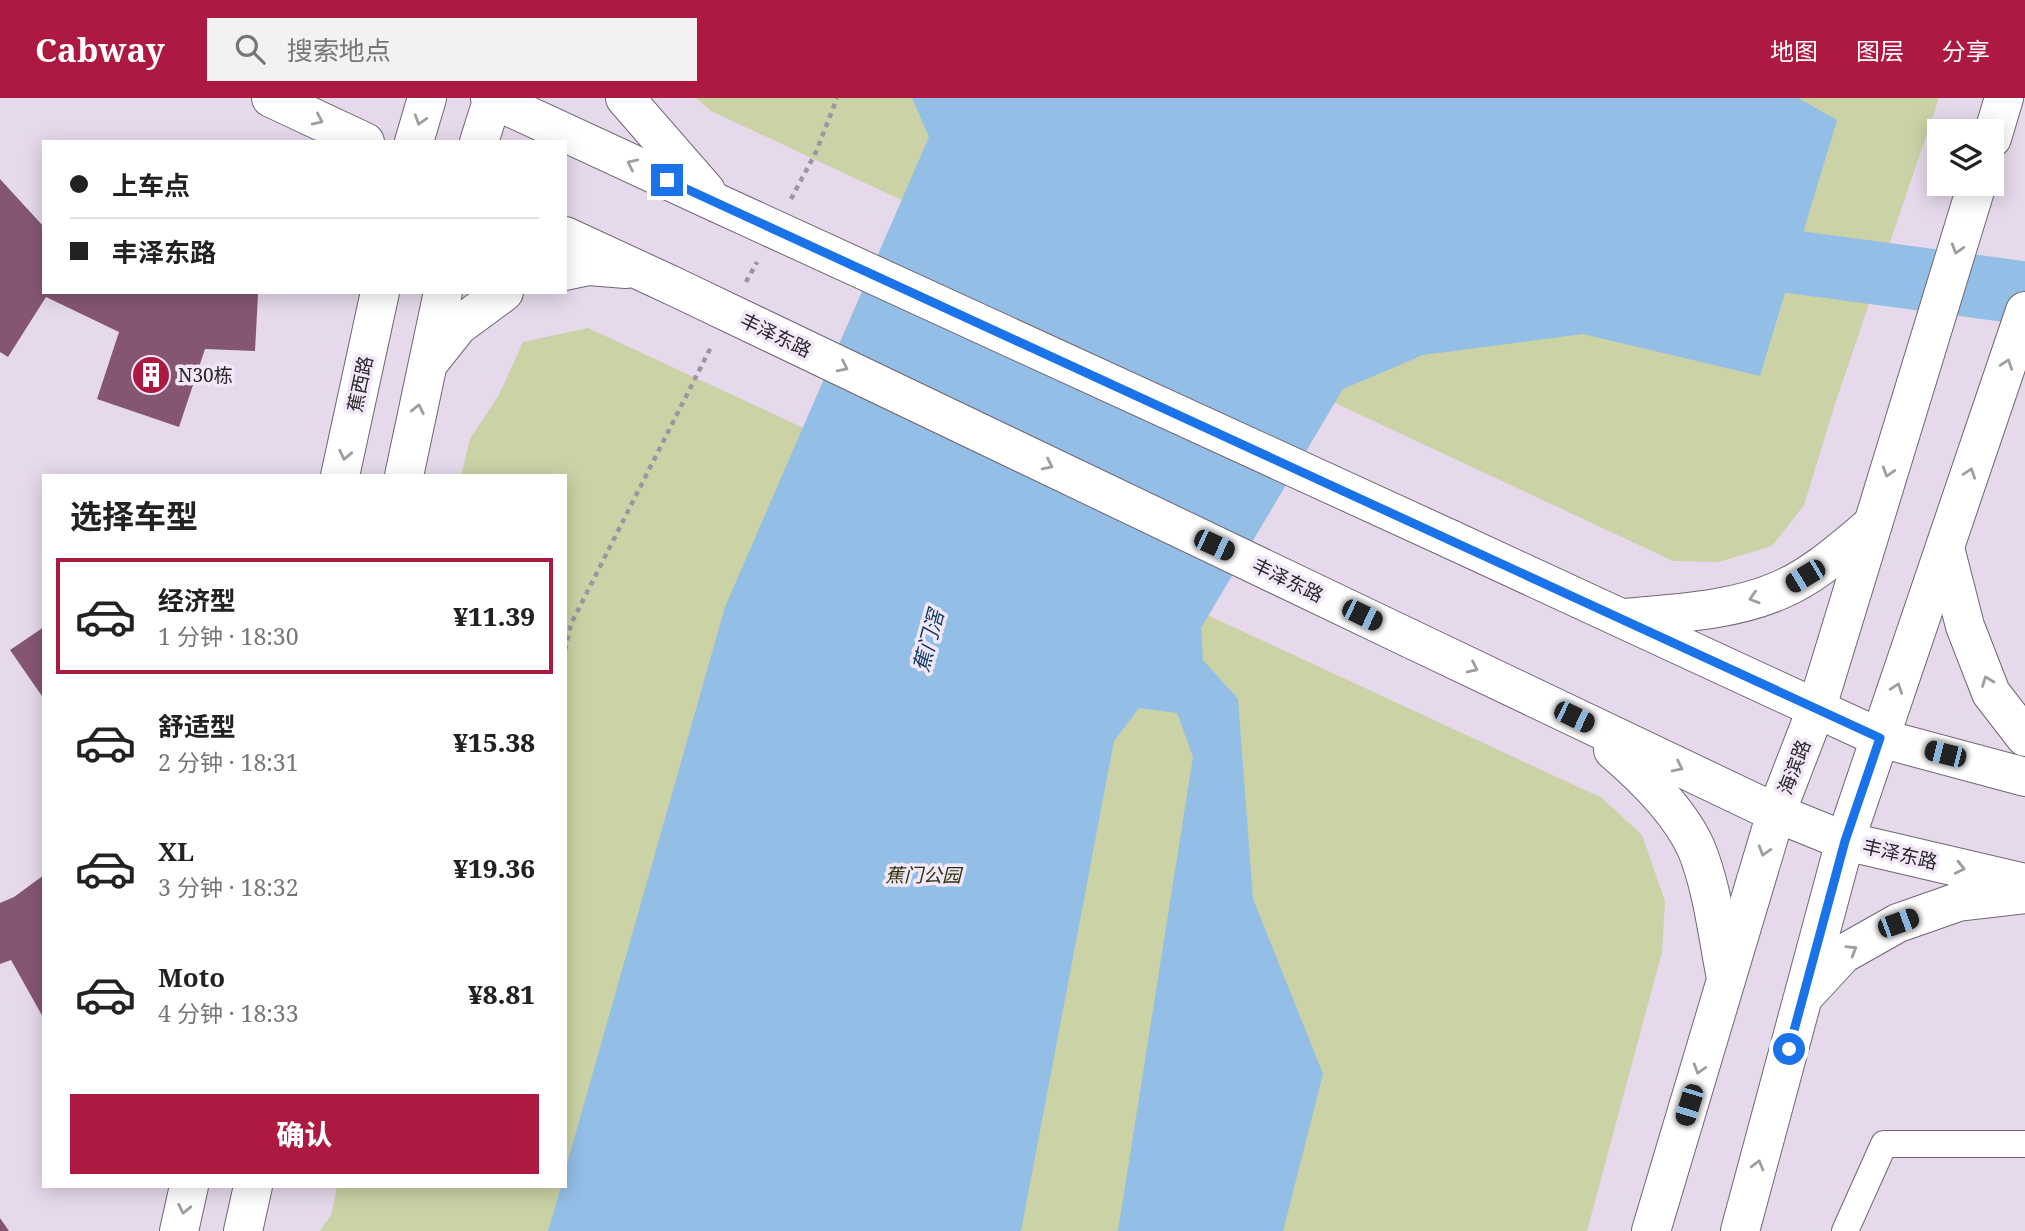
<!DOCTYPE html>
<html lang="zh">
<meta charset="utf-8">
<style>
body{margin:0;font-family:"Noto Serif","Noto Sans SC",serif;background:#f2f2f2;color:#222;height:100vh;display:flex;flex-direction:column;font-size:26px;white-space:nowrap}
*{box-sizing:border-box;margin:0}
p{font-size:23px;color:#767676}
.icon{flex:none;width:38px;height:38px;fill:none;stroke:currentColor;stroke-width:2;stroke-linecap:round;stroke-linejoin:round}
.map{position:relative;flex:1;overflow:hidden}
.details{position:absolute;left:42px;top:376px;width:525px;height:714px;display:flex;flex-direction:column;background:#fff;border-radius:0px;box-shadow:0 4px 18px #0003}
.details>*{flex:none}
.hud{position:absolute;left:42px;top:42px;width:525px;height:154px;border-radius:0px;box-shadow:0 4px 18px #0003;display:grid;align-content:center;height:154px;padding:0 28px;background:#fff}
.tools{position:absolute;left:1927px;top:21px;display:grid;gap:14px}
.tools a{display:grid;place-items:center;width:77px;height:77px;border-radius:0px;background:#fff;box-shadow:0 4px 18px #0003;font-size:35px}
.end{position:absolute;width:32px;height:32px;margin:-16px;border:9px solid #1a73e8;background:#fff;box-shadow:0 0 0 4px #fff}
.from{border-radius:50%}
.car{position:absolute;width:21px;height:42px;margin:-21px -10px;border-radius:9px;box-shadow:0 0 5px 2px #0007;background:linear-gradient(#222 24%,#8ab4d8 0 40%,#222 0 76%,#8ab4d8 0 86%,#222 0)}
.hud b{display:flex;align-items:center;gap:24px;height:66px;font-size:26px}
.hud b+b{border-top:2px solid #e0e0e0}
.hud i{width:18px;height:18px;background:#222}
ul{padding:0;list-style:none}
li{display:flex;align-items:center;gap:21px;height:116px;margin:0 14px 10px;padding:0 14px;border:4px solid transparent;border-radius:0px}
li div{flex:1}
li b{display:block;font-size:26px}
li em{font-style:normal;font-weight:800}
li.selected{border-color:#ad1941}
li>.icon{width:63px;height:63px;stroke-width:1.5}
h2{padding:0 28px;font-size:32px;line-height:84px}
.cta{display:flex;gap:14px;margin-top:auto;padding:14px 28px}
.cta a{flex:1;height:80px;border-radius:0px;background:#ad1941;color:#fff;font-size:28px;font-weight:800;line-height:80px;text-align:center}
header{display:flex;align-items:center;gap:42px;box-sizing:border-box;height:98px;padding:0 35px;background:#ad1941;color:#fff}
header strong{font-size:33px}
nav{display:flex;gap:38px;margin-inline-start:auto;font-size:24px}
.search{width:490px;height:63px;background:#f2f2f2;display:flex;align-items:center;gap:18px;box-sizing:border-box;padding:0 24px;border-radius:0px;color:#767676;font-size:26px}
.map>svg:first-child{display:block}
</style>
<header>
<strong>Cabway</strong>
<div class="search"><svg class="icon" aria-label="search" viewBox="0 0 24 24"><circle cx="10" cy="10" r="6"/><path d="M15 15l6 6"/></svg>搜索地点</div>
<nav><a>地图</a><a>图层</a><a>分享</a></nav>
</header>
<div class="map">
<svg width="2025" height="1133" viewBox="0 0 2025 1133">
<rect width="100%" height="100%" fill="#e5d9eb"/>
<g fill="#cad2a6">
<path d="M696,0H1939L1836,303L1804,407L1772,448L1719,464L1673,463L711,13Z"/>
<path d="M588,230L1602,700L1642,737L1665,803L1662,854L1587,1133H320L331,1117L337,1089L565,1088V378H461L470,341L499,297L523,244Z"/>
</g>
<path fill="#93bee5" d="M912,0H1798L1837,22L1760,278L1583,236L1423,257L1343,291L1201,530L1203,562L1238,601L1253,801L1323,976L1283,1133H1118L1193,659L1177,615L1139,610L1114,643L1021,1133H548L561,1089L565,1088V1073L725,509L929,39Z"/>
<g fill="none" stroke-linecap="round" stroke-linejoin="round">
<path stroke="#93bee5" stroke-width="63" d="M1794,164L2025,195"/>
</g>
<g fill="#855672">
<path d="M0,81L44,129V194L258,196L255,253L205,251L179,329L97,301L119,234L46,199L8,259L0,254Z"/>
<path d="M44,529V601L10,552Z"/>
<path d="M44,777V921L11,862L0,866V805L14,799Z"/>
<path d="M0,1120L9,1133H0Z"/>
</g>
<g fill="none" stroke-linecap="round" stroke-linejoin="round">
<defs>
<path id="street" d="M1845,1133L1884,1046H2025"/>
<g id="secondary">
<path d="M271,0L365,44"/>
<path d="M490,0L717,105"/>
<path d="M625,0L706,93"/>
<path d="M1992,40L2004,0"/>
<path d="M414,44L427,0"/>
<path d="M479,44L493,0"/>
<path d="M565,138L671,187"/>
<path d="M565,173L589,168L626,171"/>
<path d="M431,262L458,228L504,194"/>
<path d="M340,378L380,194"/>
<path d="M404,378L443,194"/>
<path d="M1450,441L1880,640L2025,679"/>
<path d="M1945,450L1965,528L1991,595L2025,639"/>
<path d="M1626,520C1678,515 1732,513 1780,492C1815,477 1844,450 1873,426"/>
<path d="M1411,541L1776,715L1845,743L2025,785"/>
<path d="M1613,652C1641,676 1680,714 1696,750C1712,788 1717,834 1725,875"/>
<path d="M1807,895L1843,856L1898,825L1958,804L2025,796"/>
<path d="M179,1133L189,1088"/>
<path d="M243,1133L253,1088"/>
<path d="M1651,1133L1776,715L1817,609L1977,86"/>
<path d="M1740,1133L1845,743L2025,213"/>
</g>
</defs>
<use href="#street" stroke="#706675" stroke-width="28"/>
<use href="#secondary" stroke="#706675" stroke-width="40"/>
<g stroke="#9e95a3" stroke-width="4.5" stroke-dasharray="5 5" stroke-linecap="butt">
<path d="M791,101L816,54L837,0"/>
<path d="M746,184L757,164"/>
<path d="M565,552L571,526L712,247"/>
</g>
<use href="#street" stroke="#fff" stroke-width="26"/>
<use href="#secondary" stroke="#fff" stroke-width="38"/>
<defs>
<g id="secondary-bridge">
<path d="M717,105L1450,441"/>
<path d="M671,187L1411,541"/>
</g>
</defs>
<use href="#secondary-bridge" stroke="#706675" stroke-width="40" stroke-linecap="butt"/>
<use href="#secondary-bridge" stroke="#fff" stroke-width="38"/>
</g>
<defs><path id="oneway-chevron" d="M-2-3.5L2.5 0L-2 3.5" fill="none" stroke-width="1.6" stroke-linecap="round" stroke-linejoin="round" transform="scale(1.75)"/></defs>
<g stroke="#9f9da0">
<use href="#oneway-chevron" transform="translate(318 22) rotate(25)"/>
<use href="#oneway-chevron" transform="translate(420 22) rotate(107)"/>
<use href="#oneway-chevron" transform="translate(632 66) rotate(-155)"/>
<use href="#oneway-chevron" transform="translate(1957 151) rotate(107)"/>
<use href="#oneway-chevron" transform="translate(2007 266) rotate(-71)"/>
<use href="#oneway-chevron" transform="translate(843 269) rotate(26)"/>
<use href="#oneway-chevron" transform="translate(418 311) rotate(-78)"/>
<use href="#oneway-chevron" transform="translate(345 357) rotate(102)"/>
<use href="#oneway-chevron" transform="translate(1048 367) rotate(26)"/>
<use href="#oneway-chevron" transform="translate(1888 374) rotate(107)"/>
<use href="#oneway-chevron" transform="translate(1970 375) rotate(-71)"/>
<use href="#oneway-chevron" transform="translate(1754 500) rotate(163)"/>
<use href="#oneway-chevron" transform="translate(1473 570) rotate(26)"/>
<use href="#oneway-chevron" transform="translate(1987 583) rotate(-111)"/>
<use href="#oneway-chevron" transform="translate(1897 590) rotate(-71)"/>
<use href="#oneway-chevron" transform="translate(1678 669) rotate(26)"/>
<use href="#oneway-chevron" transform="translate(1764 753) rotate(107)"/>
<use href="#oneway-chevron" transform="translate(1960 770) rotate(13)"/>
<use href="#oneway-chevron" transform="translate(1852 852) rotate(-31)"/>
<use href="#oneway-chevron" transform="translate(1699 971) rotate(107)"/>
<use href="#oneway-chevron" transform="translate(1758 1067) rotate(-75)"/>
<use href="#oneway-chevron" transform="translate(184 1111) rotate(102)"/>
</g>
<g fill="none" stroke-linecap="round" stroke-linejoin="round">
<path stroke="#1a73e8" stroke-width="9" d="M667,82L1880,640L1845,743L1789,951"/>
</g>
<defs>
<symbol id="building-disc" viewBox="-11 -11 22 22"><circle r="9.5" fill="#ad1941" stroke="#f2e7f8"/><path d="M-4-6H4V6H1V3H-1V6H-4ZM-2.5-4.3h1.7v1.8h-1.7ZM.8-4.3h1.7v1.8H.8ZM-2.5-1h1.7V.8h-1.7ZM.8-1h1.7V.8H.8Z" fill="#fff"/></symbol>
</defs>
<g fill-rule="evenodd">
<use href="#building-disc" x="129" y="255" width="44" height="44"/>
</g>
<g text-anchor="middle" stroke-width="7" stroke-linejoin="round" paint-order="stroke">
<g font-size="19" fill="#29252b" stroke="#f2e7f8">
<text transform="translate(776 237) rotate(26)" y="7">丰泽东路</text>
<text transform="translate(360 286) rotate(-78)" y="7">蕉西路</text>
<text transform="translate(1288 482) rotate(26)" y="7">丰泽东路</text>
<text transform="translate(1794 669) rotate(-69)" y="7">海滨路</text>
<text transform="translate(1900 756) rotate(13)" y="7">丰泽东路</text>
</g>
<g font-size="19" fill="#29252b" stroke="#f2e7f8" text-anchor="start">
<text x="178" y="284">N30栋</text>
</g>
<g font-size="19" font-style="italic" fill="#2d3107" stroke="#f2e7f8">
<text x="923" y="784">蕉门公园</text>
</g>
<g font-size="21" font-style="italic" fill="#06385d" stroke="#f2e7f8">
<text transform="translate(929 543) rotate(-75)" y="7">蕉门滘</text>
</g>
</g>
</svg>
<div class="tools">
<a><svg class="icon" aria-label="layers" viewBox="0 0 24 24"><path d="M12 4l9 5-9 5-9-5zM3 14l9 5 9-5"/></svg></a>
</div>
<i class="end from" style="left:1789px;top:951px"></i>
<i class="end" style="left:667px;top:82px"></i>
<i class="car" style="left:1214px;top:447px;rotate:115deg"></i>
<i class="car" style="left:1805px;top:478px;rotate:239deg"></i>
<i class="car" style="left:1362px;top:517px;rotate:116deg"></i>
<i class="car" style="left:1574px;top:619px;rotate:116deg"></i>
<i class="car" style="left:1945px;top:656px;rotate:284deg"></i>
<i class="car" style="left:1898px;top:825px;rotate:70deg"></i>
<i class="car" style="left:1689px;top:1007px;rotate:197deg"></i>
<div class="hud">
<b><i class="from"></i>上车点</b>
<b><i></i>丰泽东路</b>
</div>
<section class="details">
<h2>选择车型</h2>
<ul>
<li class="selected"><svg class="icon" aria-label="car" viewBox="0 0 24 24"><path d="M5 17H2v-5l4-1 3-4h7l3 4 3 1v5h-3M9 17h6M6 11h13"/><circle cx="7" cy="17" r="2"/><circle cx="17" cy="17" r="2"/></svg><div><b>经济型</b><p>1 分钟 · 18:30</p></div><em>¥11.39</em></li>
<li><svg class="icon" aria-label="car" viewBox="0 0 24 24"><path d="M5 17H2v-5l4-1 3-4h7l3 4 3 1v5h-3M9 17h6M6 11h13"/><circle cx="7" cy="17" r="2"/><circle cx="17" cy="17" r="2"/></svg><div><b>舒适型</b><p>2 分钟 · 18:31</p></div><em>¥15.38</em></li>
<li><svg class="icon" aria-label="car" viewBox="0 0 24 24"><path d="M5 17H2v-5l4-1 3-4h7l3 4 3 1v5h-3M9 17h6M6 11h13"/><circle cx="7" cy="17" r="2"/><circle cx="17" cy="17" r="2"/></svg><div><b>XL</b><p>3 分钟 · 18:32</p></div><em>¥19.36</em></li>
<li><svg class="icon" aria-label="car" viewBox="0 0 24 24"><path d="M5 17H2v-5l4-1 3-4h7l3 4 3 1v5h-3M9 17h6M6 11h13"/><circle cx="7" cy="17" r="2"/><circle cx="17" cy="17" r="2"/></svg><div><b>Moto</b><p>4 分钟 · 18:33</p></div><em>¥8.81</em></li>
</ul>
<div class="cta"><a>确认</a></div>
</section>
</div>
